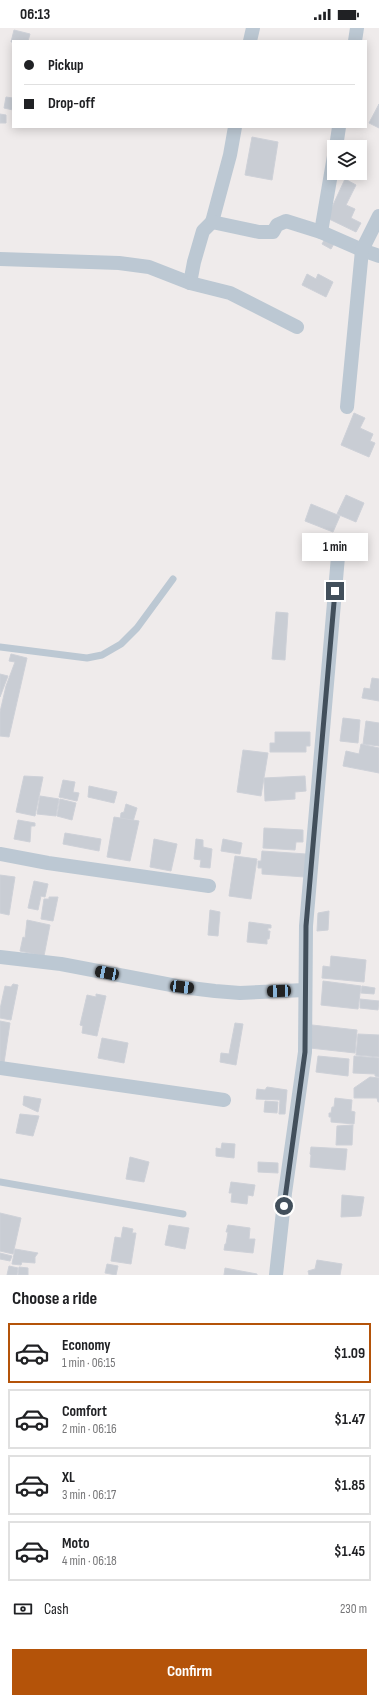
<!DOCTYPE html>
<meta charset="utf-8">
<style>
body{margin:0;font-family:"Sofia Sans Condensed",sans-serif;background:#f6f6f6;color:#202124;height:100vh;display:flex;flex-direction:column;font-size:15px;white-space:nowrap}
*{box-sizing:border-box;margin:0}
p{font-size:13px;color:#757577}
.icon{flex:none;width:22px;height:22px;fill:none;stroke:currentColor;stroke-width:2;stroke-linecap:round;stroke-linejoin:round}
.map{position:relative;height:1247px;overflow:hidden}
.panel{display:flex;flex-direction:column;background:#fff;flex:1}
.panel>*{flex:none}
.banner{position:absolute;left:12px;top:12px;width:355px;height:88px;border-radius:0px;box-shadow:0 2px 10px #0003;display:grid;align-content:center;height:88px;padding:0 12px;background:#fff}
.controls{position:absolute;left:327px;top:112px;display:grid;gap:8px}
.controls a{display:grid;place-items:center;width:40px;height:40px;border-radius:0px;background:#fff;box-shadow:0 2px 10px #0003;font-size:20px}
.end{position:absolute;width:18px;height:18px;margin:-9px;border:5px solid #424f5b;background:#fff;box-shadow:0 0 0 2px #fff}
.from{border-radius:50%}
.bubble{position:absolute;height:28px;border-radius:0px;background:#fff;box-shadow:0 2px 10px #0003;font-size:13px;font-weight:700;line-height:28px;text-align:center}
.car{position:absolute;width:12px;height:24px;margin:-12px -6px;border-radius:5px;box-shadow:0 0 3px 1px #0007;background:linear-gradient(#222 24%,#8ab4d8 0 40%,#222 0 76%,#8ab4d8 0 86%,#222 0)}
.banner b{display:flex;align-items:center;gap:14px;height:38px;font-size:15px}
.banner b+b{border-top:1px solid #e0e0e0}
.banner i{width:10px;height:10px;background:#202124}
ul{padding:0;list-style:none}
li{display:flex;align-items:center;gap:12px;height:60px;margin:0 8px 6px;padding:0 4px;border:2px solid #e0e0e0;border-radius:0px}
li div{flex:1}
li b{display:block;font-size:15px}
li em{font-style:normal;font-weight:700}
li.selected{border-color:#b45309}
li>.icon{width:36px;height:36px;stroke-width:1.5}
h2{padding:0 12px;font-size:18px;line-height:48px}
.pay{display:flex;align-items:center;gap:10px;height:44px;padding:0 12px;font-size:15px}
.pay p{margin-inline-start:auto}
.action{display:flex;gap:8px;margin-top:auto;padding:8px 12px}
.action a{flex:1;height:46px;border-radius:0px;background:#b45309;color:#fff;font-size:16px;font-weight:700;line-height:46px;text-align:center}
.status{display:flex;justify-content:space-between;align-items:center;height:28px;padding:0 20px;background:#fff;direction:ltr}
.status svg{height:11px;fill:currentColor}
.map>svg:first-child{display:block}
</style>
<div class="status"><b>06:13</b><svg viewBox="0 0 49 12"><path d="M0 12V9h3v3zM5 12V6h3v6zM10 12V3h3v9zM15 12V0h3v12zM26 1h20v11H26zM47 4h2v5h-2z"/></svg></div>
<div class="map">
<svg width="379" height="1247" viewBox="0 0 379 1247">
<rect width="100%" height="100%" fill="#efebeb"/>
<g fill="#c9cdd4" stroke="#ced1d8">
<path d="M14,2L30,6L28,13L11,14Z"/>
<path d="M6,69L13,70V82L4,80Z"/>
<path d="M379,76V100L369,95Z"/>
<path d="M0,86L6,87V95H0Z"/>
<path d="M252,109L278,114L272,152L245,147Z"/>
<path d="M345,151L356,157L346,177L355,181L351,190L361,195L356,204L327,190Z"/>
<path d="M326,209L335,214L331,221L322,216Z"/>
<path d="M307,246L316,251L318,246L333,254L326,269L302,257Z"/>
<path d="M354,385L365,390L360,400L373,406L370,413L375,415L369,429L341,417Z"/>
<path d="M346,467L364,475L356,494L337,486Z"/>
<path d="M311,476L340,488L333,504L305,493Z"/>
<path d="M276,584L288,585L285,632L272,631Z"/>
<path d="M11,626L27,630L9,709L0,708V684L6,658L15,634L9,633Z"/>
<path d="M0,646L8,648L0,669Z"/>
<path d="M372,650L379,651V673L362,670L364,660L370,661Z"/>
<path d="M343,690L360,692L358,715L340,713Z"/>
<path d="M366,693L379,695V718L363,716Z"/>
<path d="M275,704H310V718H306V724H270V715H275Z"/>
<path d="M361,716L379,720V745L343,738L346,723L359,726Z"/>
<path d="M243,722L268,725L261,768L237,764Z"/>
<path d="M24,748L43,749L35,788L16,784Z"/>
<path d="M305,748L306,763L295,764V771L265,773L264,750Z"/>
<path d="M63,752L75,754L73,764L79,765L77,773L59,769Z"/>
<path d="M89,758L117,764L114,775L88,769Z"/>
<path d="M40,768L59,771L56,788L37,786Z"/>
<path d="M60,771L76,775L72,792L57,788Z"/>
<path d="M126,776L137,780L132,797L120,793L121,785L124,784Z"/>
<path d="M114,789L139,793L130,833L107,829Z"/>
<path d="M18,792L35,795V798H31L30,814L14,811Z"/>
<path d="M264,800L303,802V814H296L295,822L263,820Z"/>
<path d="M65,805L101,811L99,823L63,816Z"/>
<path d="M154,811L177,816L171,843L150,839Z"/>
<path d="M196,811L203,812V819L212,821L210,840L200,839L201,832L194,831Z"/>
<path d="M223,811L242,815L240,826L221,823Z"/>
<path d="M262,823L306,826L305,849L262,846V840H258V833H261Z"/>
<path d="M235,828L257,831L251,871L229,868Z"/>
<path d="M0,847L15,849L9,887L0,885Z"/>
<path d="M34,853L48,856L45,869L41,868L38,882L28,880Z"/>
<path d="M49,869H58L53,893L41,891L44,871H49Z"/>
<path d="M210,882L220,884L218,908L208,907Z"/>
<path d="M329,883L328,902L317,903L318,885Z"/>
<path d="M27,892L50,897L44,928L20,923L23,909L25,910Z"/>
<path d="M249,894L271,897V900H268V903H270L269,911H267V916L247,914Z"/>
<path d="M331,928L366,932L364,954L322,950L323,938L330,939Z"/>
<path d="M323,953L361,958L358,981L321,977Z"/>
<path d="M13,956L18,957L11,992L0,990V981L5,958L11,959Z"/>
<path d="M362,958L375,960L374,966L361,965Z"/>
<path d="M96,966L106,968L97,1008L82,1005L83,998L80,997L87,967L96,969Z"/>
<path d="M360,971L379,973L378,982L360,980Z"/>
<path d="M0,993L10,995L4,1035L0,1034Z"/>
<path d="M235,995L243,996L236,1037L220,1034L221,1025L229,1026Z"/>
<path d="M312,997L357,1002L355,1025L310,1020Z"/>
<path d="M358,1006L379,1007V1029L356,1027Z"/>
<path d="M102,1010L128,1015L124,1035L98,1030Z"/>
<path d="M318,1028L349,1031L348,1048L316,1044Z"/>
<path d="M354,1028L379,1030V1049L375,1048V1046L353,1045Z"/>
<path d="M370,1049L379,1050V1074H378L377,1070H354V1060Z"/>
<path d="M267,1059L287,1062L285,1086H279L280,1072L256,1071L257,1061L265,1062Z"/>
<path d="M24,1068L41,1071L38,1084L23,1077Z"/>
<path d="M335,1070L352,1072L351,1083L355,1084L354,1096L331,1094V1089H329V1085H331L332,1079H334Z"/>
<path d="M265,1073L278,1074L277,1085L264,1084Z"/>
<path d="M20,1086L39,1088L33,1108L16,1105Z"/>
<path d="M353,1097L352,1117H336L337,1098Z"/>
<path d="M222,1115L235,1116L234,1130L216,1128V1120L221,1121Z"/>
<path d="M311,1119L347,1121L345,1142L310,1139L311,1127L310,1126Z"/>
<path d="M130,1129L149,1134L144,1154L126,1151Z"/>
<path d="M258,1134L278,1135V1145L258,1144Z"/>
<path d="M231,1154L255,1157L253,1168L248,1167L247,1176L231,1174L232,1165H229Z"/>
<path d="M342,1167L364,1169L361,1188L341,1189Z"/>
<path d="M0,1185L21,1190L13,1226L0,1223Z"/>
<path d="M169,1197L189,1200L185,1221L165,1217Z"/>
<path d="M228,1197L250,1200L249,1211H255L253,1225L224,1222L225,1216H226L228,1204H226Z"/>
<path d="M123,1199L133,1201L132,1205H136L131,1236L111,1233L115,1209L121,1210Z"/>
<path d="M15,1221L38,1225L35,1229V1235L22,1234L21,1237L12,1236Z"/>
<path d="M0,1225L12,1228L10,1233L0,1231Z"/>
<path d="M317,1232L342,1236L340,1247H309L308,1243L315,1241Z"/>
<path d="M107,1236L118,1238L116,1247L105,1245Z"/>
<path d="M9,1238L18,1240L17,1247H7Z"/>
<path d="M19,1239L28,1240V1247H18Z"/>
<path d="M225,1240L257,1246V1247H224Z"/>
</g>
<g fill="none" stroke-linecap="round" stroke-linejoin="round">
<g stroke="#bcc8d3" stroke-width="7">
<path d="M0,619L87,630L102,627L121,616L137,600L173,551"/>
<path d="M0,1154L183,1186"/>
</g>
<g stroke="#bcc8d3" stroke-width="14">
<path d="M250,13L253,0"/>
<path d="M355,13L357,0"/>
<path d="M336,119L339,99"/>
<path d="M212,194L230,127L235,99"/>
<path d="M321,204L334,128"/>
<path d="M0,231L119,235L149,239L190,255L194,234L203,203L212,194L259,204H273L277,197L286,193L321,204L362,222L379,228"/>
<path d="M190,255L230,265L297,299"/>
<path d="M347,379L362,222L379,188"/>
<path d="M0,826L48,835L209,858"/>
<path d="M0,929L61,936L182,959L215,963L240,965L305,962"/>
<path d="M0,1040L224,1072"/>
<path d="M276,1247L285,1165L305,1024L306,898L339,517"/>
</g>
</g>
<g fill="none" stroke-linecap="round" stroke-linejoin="round">
<path stroke="#424f5b" stroke-width="5" d="M284,1178L305,1024L306,898L335,563"/>
</g>
</svg>
<div class="controls">
<a><svg class="icon" aria-label="layers" viewBox="0 0 24 24"><path d="M12 4l9 5-9 5-9-5zM3 14l9 5 9-5"/></svg></a>
</div>
<i class="end from" style="left:284px;top:1178px"></i>
<i class="end" style="left:335px;top:563px"></i>
<div class="bubble" style="left:302px;top:505px;width:66px">1 min</div>
<i class="car" style="left:107px;top:945px;rotate:281deg"></i>
<i class="car" style="left:182px;top:959px;rotate:97deg"></i>
<i class="car" style="left:279px;top:963px;rotate:268deg"></i>
<div class="banner">
<b><i class="from"></i>Pickup</b>
<b><i></i>Drop-off</b>
</div>
</div>
<section class="panel">
<h2>Choose a ride</h2>
<ul>
<li class="selected"><svg class="icon" aria-label="car" viewBox="0 0 24 24"><path d="M5 17H2v-5l4-1 3-4h7l3 4 3 1v5h-3M9 17h6M6 11h13"/><circle cx="7" cy="17" r="2"/><circle cx="17" cy="17" r="2"/></svg><div><b>Economy</b><p>1 min · 06:15</p></div><em>$1.09</em></li>
<li><svg class="icon" aria-label="car" viewBox="0 0 24 24"><path d="M5 17H2v-5l4-1 3-4h7l3 4 3 1v5h-3M9 17h6M6 11h13"/><circle cx="7" cy="17" r="2"/><circle cx="17" cy="17" r="2"/></svg><div><b>Comfort</b><p>2 min · 06:16</p></div><em>$1.47</em></li>
<li><svg class="icon" aria-label="car" viewBox="0 0 24 24"><path d="M5 17H2v-5l4-1 3-4h7l3 4 3 1v5h-3M9 17h6M6 11h13"/><circle cx="7" cy="17" r="2"/><circle cx="17" cy="17" r="2"/></svg><div><b>XL</b><p>3 min · 06:17</p></div><em>$1.85</em></li>
<li><svg class="icon" aria-label="car" viewBox="0 0 24 24"><path d="M5 17H2v-5l4-1 3-4h7l3 4 3 1v5h-3M9 17h6M6 11h13"/><circle cx="7" cy="17" r="2"/><circle cx="17" cy="17" r="2"/></svg><div><b>Moto</b><p>4 min · 06:18</p></div><em>$1.45</em></li>
</ul>
<div class="pay"><svg class="icon" aria-label="cash" viewBox="0 0 24 24"><path d="M3 7h18v10H3z"/><circle cx="12" cy="12" r="2"/></svg>Cash<p>230 m</p></div>
<div class="action"><a>Confirm</a></div>
</section>
